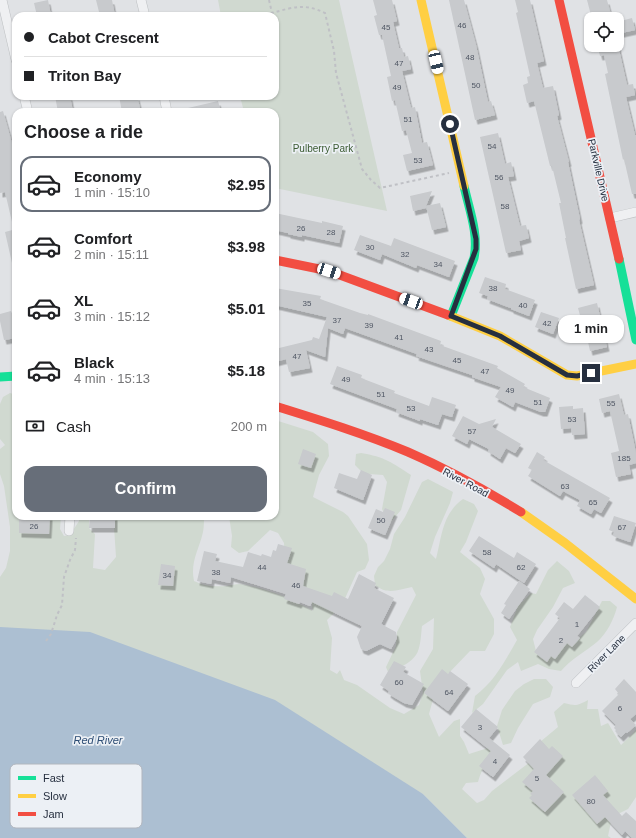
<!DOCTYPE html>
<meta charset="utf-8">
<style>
body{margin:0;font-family:Arial,sans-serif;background:#f6f6f6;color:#202124;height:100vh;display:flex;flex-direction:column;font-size:15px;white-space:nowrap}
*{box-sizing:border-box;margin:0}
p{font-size:13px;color:#757577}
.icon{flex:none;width:22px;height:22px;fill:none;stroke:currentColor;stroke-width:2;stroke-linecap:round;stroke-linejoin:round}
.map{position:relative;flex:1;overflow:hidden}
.sheet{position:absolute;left:12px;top:108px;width:267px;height:412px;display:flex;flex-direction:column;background:#fff;border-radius:12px;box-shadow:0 1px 3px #0004}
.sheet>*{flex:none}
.top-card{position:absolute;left:12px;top:12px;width:267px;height:88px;border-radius:12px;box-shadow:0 1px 3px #0004;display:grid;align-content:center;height:88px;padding:0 12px;background:#fff}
.fabs{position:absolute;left:584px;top:12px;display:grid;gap:8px}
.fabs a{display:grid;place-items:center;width:40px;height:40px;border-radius:8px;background:#fff;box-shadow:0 1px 3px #0004;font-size:20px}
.end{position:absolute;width:18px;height:18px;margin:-9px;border:5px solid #262f3f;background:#fff;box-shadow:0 0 0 2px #fff}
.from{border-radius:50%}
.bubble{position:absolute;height:28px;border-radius:12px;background:#fff;box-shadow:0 1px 3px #0004;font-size:13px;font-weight:800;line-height:28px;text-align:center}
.car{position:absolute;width:12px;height:24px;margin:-12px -6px;border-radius:5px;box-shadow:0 0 3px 1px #0007;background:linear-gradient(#fff 24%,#345 0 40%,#fff 0 76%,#345 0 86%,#fff 0)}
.top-card b{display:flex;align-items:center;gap:14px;height:38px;font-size:15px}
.top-card b+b{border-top:1px solid #e0e0e0}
.top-card i{width:10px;height:10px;background:#202124}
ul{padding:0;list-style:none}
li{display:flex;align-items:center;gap:12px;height:56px;margin:0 8px 6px;padding:0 4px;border:2px solid transparent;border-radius:12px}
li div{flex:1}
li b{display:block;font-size:15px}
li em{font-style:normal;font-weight:800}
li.selected{border-color:#676e79}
li>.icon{width:36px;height:36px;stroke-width:1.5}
h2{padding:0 12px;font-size:18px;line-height:48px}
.pay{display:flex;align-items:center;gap:10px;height:44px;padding:0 12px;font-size:15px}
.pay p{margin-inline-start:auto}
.action{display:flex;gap:8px;margin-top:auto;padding:8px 12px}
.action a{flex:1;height:46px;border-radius:12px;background:#676e79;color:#fff;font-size:16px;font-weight:800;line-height:46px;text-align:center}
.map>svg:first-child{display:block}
</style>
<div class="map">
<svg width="636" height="838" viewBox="0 0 636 838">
<defs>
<filter id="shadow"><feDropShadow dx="2.5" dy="4.5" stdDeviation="0" flood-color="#0004"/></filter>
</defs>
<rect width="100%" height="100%" fill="#e0e2e5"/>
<g fill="#d0d9d0">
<path d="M218,0H339L387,211L275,188V112H244L240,96H275V16H221Z"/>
<path d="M10,393L16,395V516H61L60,529L64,536L70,535L79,521V516H89V528L95,534L93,568L105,570L116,557L114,527L116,516H204C204,521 204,527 203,532C199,550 190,562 194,581C204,586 216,587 227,586C232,585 235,584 240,584C266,588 290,598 313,611L310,593L285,566L284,543L278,533L270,530L248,551L239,553L231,547L232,536L229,516H275V420L313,432L328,444L329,456L319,475L313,497L343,512L348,516L367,544L369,560L365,569L357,572L342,605L327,620L332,638L330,670L337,674L340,670L344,680L357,685L390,708L404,714L419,705L423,693L420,671L433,649L434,618L422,626C421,634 421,643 418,651C414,662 398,669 388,672L386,667L396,646L397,632L416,595L412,587C398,590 387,595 375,585L374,576L378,567L384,561L390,549L394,534L405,517L422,482L428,479L453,492L450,503L435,537L430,553L436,559C442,536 442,514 463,499L474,504L478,511L466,542L460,552L480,568L485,579L480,594L494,619V634L485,651H470L446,676L435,692L429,714L439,737L454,721L460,719V736L464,742L469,754L488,748L495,756C484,764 482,769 478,782L466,783L462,789L477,803L484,800L492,791L530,762L540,742L558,727L554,712L564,703C576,706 577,706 588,700L587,709H598L601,726L608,723L621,745L636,730V797L628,809L612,817L608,836L611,838H467L423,794L0,628V577L6,568L10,551V527L4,486L0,474V449L5,445L0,439V404L3,397Z"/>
<path d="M361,453C385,457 391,462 411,475L401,510L389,524L382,509L387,482L383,475L369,474L367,477L355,465L356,454Z"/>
<path d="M557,561L569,571L575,583L563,588L553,607L537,630L533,639L536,651L575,641L586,632L602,601H610L617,607C614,619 607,633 597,642C584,653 572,658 561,671L549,669L538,664L521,671L518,662L507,670L483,704L472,713L475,696C495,681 505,661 517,640L510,627L518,606L531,593L536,594L548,570Z"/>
<path d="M534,679H546L553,687L550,697L533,704L518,728L511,743L503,745L497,726L502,710L515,691L524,684Z"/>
</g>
<path fill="#acbfd2" d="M0,627L90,632L275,700L423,794L467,838H0Z"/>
<g fill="#c8cacd" filter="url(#shadow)">
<path d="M48,0L51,16H37L34,3Z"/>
<path d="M96,0H112L115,16H100Z"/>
<path d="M373,0H392L397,21L393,22L399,48H402L404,57L408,56L411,69L402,71L411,108L415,107L422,143L427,142L433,165L407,171L403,155L412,153L406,130L402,131L395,100L392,101L387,77L391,76L382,35H379L374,16L377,15Z"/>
<path d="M449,0H464L476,45L488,102L491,101L495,115L475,120Z"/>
<path d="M515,0H530L544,61L537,63L543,88L553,86L559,115L557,116L569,162H568L580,219L579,220L594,285L576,289L565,238H566L559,203H561L552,166H550L534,101L527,103L523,85L528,83L527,77L530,76L516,13L518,12Z"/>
<path d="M587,0H607L612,19H592Z"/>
<path d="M632,18L635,30L617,34V22Z"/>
<path d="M597,45H618L627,85L633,84L635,95L626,97L635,135H636V194H632L624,159L623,160L605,74L608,73L604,55L600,56Z"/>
<path d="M55,96H70L73,112H58Z"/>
<path d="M119,96H137L141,112H122Z"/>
<path d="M218,101L221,112H189L188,108Z"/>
<path d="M3,111L16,158L12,159L16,176V222H12L5,192L0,193V112Z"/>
<path d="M498,133L505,164L511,162L514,176L508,177L520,226L526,225L529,238L519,241L521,250L506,253L480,137Z"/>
<path d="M432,191L426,206L440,203L446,227L432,230L426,206V208L413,211L410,196Z"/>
<path d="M275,213L322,223V221L343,226L339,243L302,235V237L288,234V233L275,230Z"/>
<path d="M16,229V263H12L5,232Z"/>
<path d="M360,235L391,246L394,238L455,261L449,277L417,265L416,268L382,254L380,260L354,250Z"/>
<path d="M485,277L506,284L505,289L535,300L529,316L511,309V308L487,299L488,296L479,293Z"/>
<path d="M275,288L321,296L320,299L360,313L368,315V314L441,341L440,345L498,366L497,368L525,384L523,387L550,398L545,412H541L515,402L513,407L495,397L501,387L472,377V375L416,356L417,354L345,328L343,334L328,328L325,357L306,350L310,368L289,372L286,359L275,362V349L312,340L313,337L319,339L327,317L275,305Z"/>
<path d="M597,303L607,347L590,351L583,319H581L578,308Z"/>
<path d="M11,311L13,316H16V338L4,340L0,321V314Z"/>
<path d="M541,312L559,318L553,334L535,327Z"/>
<path d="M337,366L362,375L361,378L395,391L394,393L429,406L432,397L456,405L452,417L442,414L438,425L420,419V421L396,412L397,409L330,384Z"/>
<path d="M619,394L624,415L628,414L636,453V463L629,465L631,474L616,477L611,453L619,451L610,411L602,413L599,399Z"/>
<path d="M573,406V409L583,408L585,434L572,435L571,428L561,429L559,407Z"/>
<path d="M463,416L479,424L496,419L492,427L521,444L515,453L506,448L500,459L488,451L489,449L469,439L467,444L452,436Z"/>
<path d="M303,449L316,454L311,468L298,464Z"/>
<path d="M537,452L545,457L543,460L610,498L601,513L594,509L591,514L577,506L580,500L563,491L560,496L528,476L532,470L528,468Z"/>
<path d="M361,470L372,475L363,500L334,488L339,473L357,479Z"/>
<path d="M385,508L395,512L385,535L368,528L376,509L383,512Z"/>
<path d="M25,516H50L49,534L19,533V519H25Z"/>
<path d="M90,516H115V528H89Z"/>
<path d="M614,516L636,523L630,542L613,536L614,532L609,530Z"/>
<path d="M479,536L514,558L517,552L536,564L524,583L496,564L494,568L469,551Z"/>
<path d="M278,544L292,548L287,563L306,569L303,586L332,596L334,592L348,599L359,574L376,583L374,588L394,598L381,624L396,632L397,638L391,649L380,644L366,651L361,649L357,637L362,626L312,602L310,606L300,602L299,604L284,599L286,594L231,577L230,583L212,579L211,584L197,581L204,551L217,554L215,561L243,567L248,552L261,556L262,554L271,557L273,550L276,551Z"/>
<path d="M161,564L175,566L173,586L158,585Z"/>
<path d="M519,581L530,589L509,619L501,613L506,605L504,604Z"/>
<path d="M585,595L600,607L577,636L580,638L572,647L567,643L555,659L551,656L547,662L534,652L560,618L555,614L564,602L573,609Z"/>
<path d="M394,661L406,667L403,672L424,684L412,705L404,703L392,696L388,693L389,691L380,685Z"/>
<path d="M442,669L448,674L450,671L468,684L448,711L424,693Z"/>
<path d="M624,679L636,692V714L630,719L636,725L627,733L626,732L621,737L615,731L616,730L614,728L616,725L602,711L619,694L615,689Z"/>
<path d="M476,709L498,727L489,738L510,755L493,777L479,766L491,751L461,727Z"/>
<path d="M540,739L549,749L552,746L563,756L546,775L564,792L545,812L529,798L532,795L530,794L533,791L522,782L534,769L523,757Z"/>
<path d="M595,775L608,791L603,795L622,816L626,812L636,821V838H632L625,831L622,835L605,817L597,824L572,795Z"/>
</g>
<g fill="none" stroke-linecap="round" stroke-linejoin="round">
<defs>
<g id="street">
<path d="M2,0L16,60"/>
<path d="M141,0L145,16"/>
<path d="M24,96L28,112"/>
<path d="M164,96L167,112"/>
<path d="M610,218L636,212"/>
<path d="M69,531L70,516"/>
<path d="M576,683L636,623"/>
</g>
</defs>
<use href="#street" stroke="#bec0c3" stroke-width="10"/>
<g stroke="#bfc0c5" stroke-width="2" stroke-dasharray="3 3" stroke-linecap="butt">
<path d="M269,0L272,13C294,7 304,3 325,13L334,51L336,73L362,169L371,180L380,188L449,173"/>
<path d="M46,641L51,634L57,615L62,605L64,577L70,560L75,550L76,538"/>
</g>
<use href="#street" stroke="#eff0f2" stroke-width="9"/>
<g stroke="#16e098" stroke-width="9">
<path d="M619,259L636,340"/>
<path d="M451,316L474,258C479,234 469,209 464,186"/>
<path d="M0,377L16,376"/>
</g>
<g stroke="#ffcf43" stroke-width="9">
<path d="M421,0L464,186"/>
<path d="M448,315L500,336L567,375L577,376L636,364"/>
<path d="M521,512L565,543L636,599"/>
</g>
<g stroke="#f24e42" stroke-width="9">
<path d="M559,0L619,259"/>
<path d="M275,260L329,271L448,315"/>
<path d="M275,406C320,420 365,434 408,452C447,469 485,490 521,512"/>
</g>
</g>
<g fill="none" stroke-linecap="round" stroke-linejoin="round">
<path stroke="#262f3f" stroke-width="5" d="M450,124L476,239V249L451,316L500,336L567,375L577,376L591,373"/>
</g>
<g text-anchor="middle" stroke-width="3.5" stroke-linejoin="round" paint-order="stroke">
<g font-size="8" fill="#4f5663">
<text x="462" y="28">46</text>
<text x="386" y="30">45</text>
<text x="470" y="60">48</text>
<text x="399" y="66">47</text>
<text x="476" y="88">50</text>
<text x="397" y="90">49</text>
<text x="408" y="122">51</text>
<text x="492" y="149">54</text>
<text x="418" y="163">53</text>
<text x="499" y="180">56</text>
<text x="505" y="209">58</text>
<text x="301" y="231">26</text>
<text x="331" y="235">28</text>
<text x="370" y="250">30</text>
<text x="405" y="257">32</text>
<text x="438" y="267">34</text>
<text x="493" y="291">38</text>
<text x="307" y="306">35</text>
<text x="523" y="308">40</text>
<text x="337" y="323">37</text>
<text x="547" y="326">42</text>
<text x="369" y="328">39</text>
<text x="399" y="340">41</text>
<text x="429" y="352">43</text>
<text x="297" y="359">47</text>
<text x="457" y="363">45</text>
<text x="485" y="374">47</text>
<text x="346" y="382">49</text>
<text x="510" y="393">49</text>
<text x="381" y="397">51</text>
<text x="538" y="405">51</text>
<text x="611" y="406">55</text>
<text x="411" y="411">53</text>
<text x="572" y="422">53</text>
<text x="472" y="434">57</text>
<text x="624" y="461">185</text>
<text x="565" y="489">63</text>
<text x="593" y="505">65</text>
<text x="381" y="523">50</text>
<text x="34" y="529">26</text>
<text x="622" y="530">67</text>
<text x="487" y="555">58</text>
<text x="262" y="570">44</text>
<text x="521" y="570">62</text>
<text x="216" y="575">38</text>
<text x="167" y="578">34</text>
<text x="296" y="588">46</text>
<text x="577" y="627">1</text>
<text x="561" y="643">2</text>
<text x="399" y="685">60</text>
<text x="449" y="695">64</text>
<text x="620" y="711">6</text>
<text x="480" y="730">3</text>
<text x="495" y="764">4</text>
<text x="537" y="781">5</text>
<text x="591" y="804">80</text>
</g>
<g font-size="10" fill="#3b5b32" stroke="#ecf0f5">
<text x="323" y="152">Pulberry Park</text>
</g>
<g font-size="10" fill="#262f3f" stroke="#ecf0f5">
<text transform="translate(599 170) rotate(77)" y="4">Parkville Drive</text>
<text transform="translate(466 482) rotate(28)" y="4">River Road</text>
<text transform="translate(606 653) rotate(-45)" y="4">River Lane</text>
</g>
<g font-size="11" font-style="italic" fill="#2e4e75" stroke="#ecf0f5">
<text x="98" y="744">Red River</text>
</g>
</g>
<rect x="10" y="764" width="132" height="64" rx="6" fill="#ecf0f5" stroke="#b1b6be" stroke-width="1"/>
<rect x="18" y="776" width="18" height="4" fill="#16e098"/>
<rect x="18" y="794" width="18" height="4" fill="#ffcf43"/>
<rect x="18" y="812" width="18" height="4" fill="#f24e42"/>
<g font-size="11" fill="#262f3f">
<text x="43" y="782">Fast</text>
<text x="43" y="800">Slow</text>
<text x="43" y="818">Jam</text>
</g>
</svg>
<div class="fabs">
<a><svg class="icon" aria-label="locate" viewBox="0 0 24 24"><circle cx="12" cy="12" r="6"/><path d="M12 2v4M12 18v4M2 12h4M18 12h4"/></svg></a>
</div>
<i class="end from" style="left:450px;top:124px"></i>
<i class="end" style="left:591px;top:373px"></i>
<div class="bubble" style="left:558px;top:315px;width:66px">1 min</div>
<i class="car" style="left:436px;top:62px;rotate:167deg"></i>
<i class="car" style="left:329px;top:271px;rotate:108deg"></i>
<i class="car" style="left:411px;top:301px;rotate:290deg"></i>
<div class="top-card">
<b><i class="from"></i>Cabot Crescent</b>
<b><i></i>Triton Bay</b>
</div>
<section class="sheet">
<h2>Choose a ride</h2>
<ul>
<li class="selected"><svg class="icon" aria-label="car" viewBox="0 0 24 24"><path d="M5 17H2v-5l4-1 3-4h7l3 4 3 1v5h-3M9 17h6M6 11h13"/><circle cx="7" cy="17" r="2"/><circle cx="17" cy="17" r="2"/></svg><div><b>Economy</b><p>1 min · 15:10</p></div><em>$2.95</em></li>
<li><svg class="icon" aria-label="car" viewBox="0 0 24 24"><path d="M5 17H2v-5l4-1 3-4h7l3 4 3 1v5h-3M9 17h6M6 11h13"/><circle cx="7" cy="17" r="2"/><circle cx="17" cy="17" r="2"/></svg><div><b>Comfort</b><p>2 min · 15:11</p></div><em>$3.98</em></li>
<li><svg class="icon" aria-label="car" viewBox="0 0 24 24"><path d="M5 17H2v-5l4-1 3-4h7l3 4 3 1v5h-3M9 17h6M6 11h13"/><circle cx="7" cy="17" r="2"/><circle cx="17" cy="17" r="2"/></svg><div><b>XL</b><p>3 min · 15:12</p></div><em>$5.01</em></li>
<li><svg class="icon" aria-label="car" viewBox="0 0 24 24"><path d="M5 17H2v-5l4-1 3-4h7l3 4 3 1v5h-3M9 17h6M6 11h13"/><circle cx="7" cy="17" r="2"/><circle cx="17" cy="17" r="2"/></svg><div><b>Black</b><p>4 min · 15:13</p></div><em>$5.18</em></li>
</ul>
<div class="pay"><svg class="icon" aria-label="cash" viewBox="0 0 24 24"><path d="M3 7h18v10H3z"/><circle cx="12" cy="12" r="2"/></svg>Cash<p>200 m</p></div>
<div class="action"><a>Confirm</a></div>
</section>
</div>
